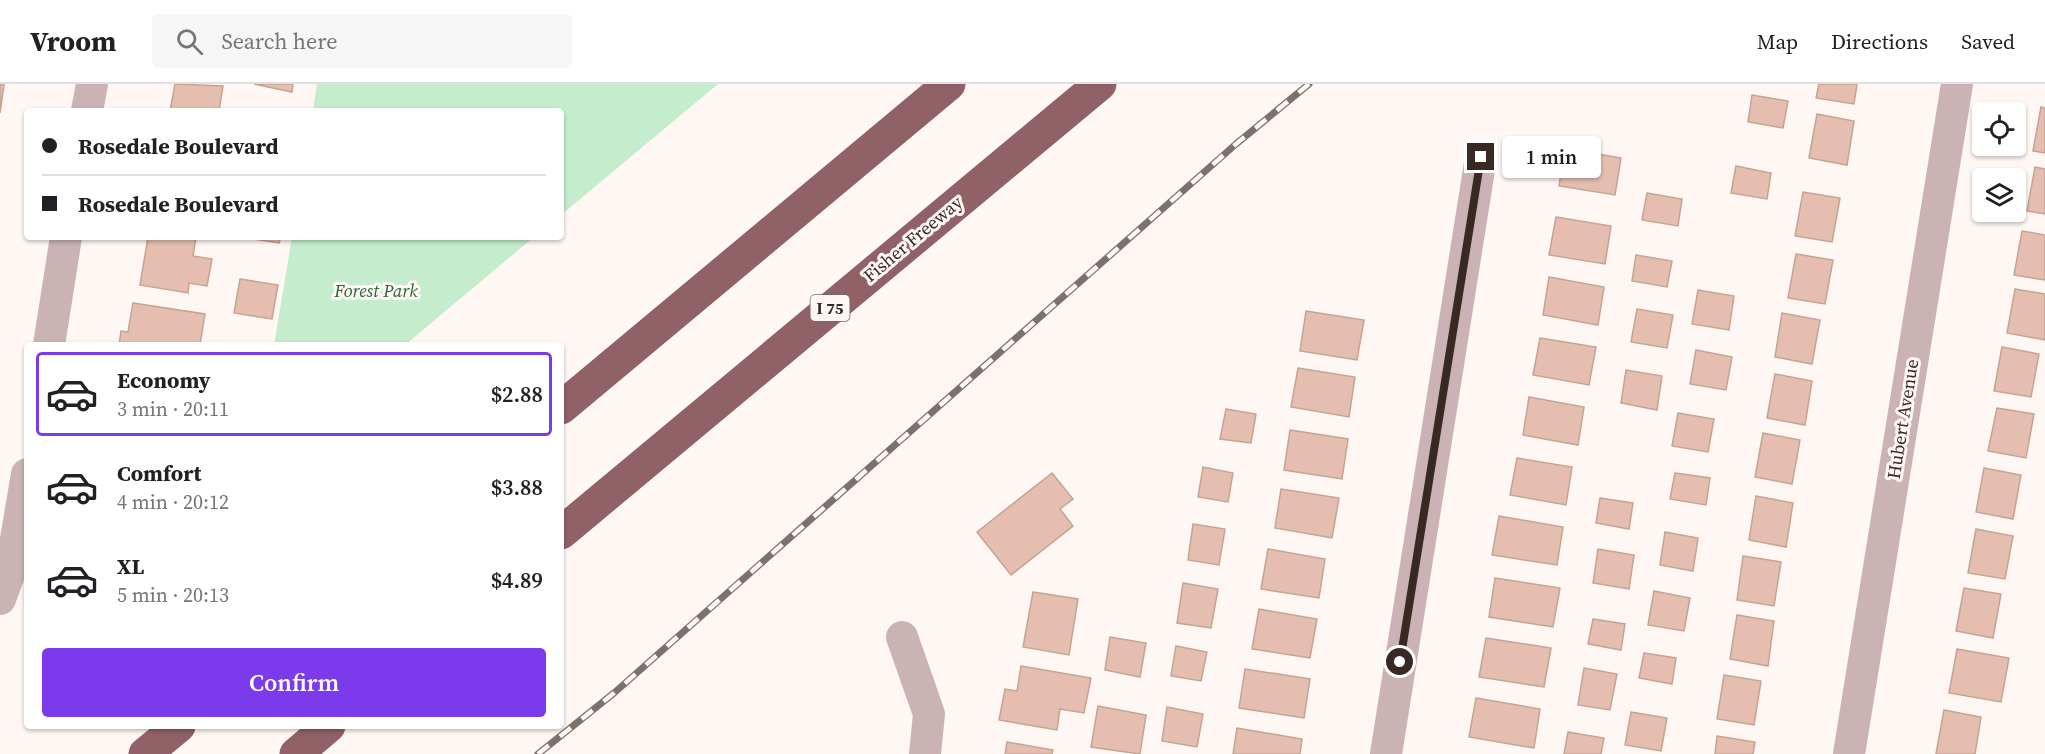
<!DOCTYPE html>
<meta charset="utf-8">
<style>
body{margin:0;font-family:"Source Serif 4",serif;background:#f6f6f6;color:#202124;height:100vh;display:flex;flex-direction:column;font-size:22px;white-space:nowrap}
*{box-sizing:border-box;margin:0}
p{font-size:20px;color:#757577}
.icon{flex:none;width:33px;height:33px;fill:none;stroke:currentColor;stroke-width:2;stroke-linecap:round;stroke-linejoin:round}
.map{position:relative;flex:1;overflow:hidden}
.sheet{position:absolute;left:24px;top:258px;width:540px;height:387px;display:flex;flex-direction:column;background:#fff;border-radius:6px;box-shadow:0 2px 4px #0004}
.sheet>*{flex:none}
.guide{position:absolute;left:24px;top:24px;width:540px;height:132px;border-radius:6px;box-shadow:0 2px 4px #0004;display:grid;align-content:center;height:132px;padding:0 18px;background:#fff}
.buttons{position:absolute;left:1972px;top:18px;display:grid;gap:12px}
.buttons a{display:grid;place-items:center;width:54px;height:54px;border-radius:6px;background:#fff;box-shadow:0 2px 4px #0004;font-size:30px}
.end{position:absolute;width:27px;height:27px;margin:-14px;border:8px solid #382a22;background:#fff;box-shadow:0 0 0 3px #fff}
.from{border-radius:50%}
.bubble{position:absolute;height:42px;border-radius:6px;background:#fff;box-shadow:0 2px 4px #0004;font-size:20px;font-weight:600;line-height:42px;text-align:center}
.guide b{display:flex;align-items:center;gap:21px;height:57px;font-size:22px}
.guide b+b{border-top:2px solid #e0e0e0}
.guide i{width:15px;height:15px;background:#202124}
ul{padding:10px 0 0;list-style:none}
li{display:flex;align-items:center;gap:18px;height:84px;margin:0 12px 9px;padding:0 6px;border:3px solid transparent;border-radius:6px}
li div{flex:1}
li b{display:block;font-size:22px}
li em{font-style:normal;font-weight:600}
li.on{border-color:#7c3aed}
li>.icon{width:54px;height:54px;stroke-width:1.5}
.action{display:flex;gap:12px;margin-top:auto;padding:12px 18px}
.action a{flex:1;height:69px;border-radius:6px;background:#7c3aed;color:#fff;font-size:24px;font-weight:600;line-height:69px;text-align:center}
header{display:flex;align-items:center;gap:36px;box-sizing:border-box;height:84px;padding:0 30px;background:#fff;border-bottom:2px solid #e0e0e0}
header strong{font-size:28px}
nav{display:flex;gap:33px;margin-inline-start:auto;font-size:21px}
.search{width:420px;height:54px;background:#f6f6f6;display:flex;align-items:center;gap:15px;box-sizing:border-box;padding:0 21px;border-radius:6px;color:#757577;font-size:22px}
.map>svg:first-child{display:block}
</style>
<header>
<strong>Vroom</strong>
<div class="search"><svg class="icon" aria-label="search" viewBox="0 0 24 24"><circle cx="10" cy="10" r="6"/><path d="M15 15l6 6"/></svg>Search here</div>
<nav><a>Map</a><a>Directions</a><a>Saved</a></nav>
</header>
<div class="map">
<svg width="2045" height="670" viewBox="0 0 2045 670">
<rect width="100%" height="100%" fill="#fff7f3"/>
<g fill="#c5eccd">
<path d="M317,0H718L561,131V27H313Z"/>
<path d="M292,153H534L405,261H274Z"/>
</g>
<g fill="#e5beaf" stroke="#c7a293" stroke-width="1.5">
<path d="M0,0L4,1L0,29Z"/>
<path d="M175,0L223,2L219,27H170Z"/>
<path d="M254,0H293L292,8Z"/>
<path d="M1819,0H1857L1854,20L1816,14Z"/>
<path d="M1752,11L1788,17L1783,44L1748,38Z"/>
<path d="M2041,23L2045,24V69L2033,67Z"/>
<path d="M1817,30L1854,37L1847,81L1809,74Z"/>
<path d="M1565,64L1621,74L1615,111L1559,102Z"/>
<path d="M1736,82L1771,89L1767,115L1731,109Z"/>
<path d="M2035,83L2045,85V130L2027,127Z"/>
<path d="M1803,108L1840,114L1832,158L1795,152Z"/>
<path d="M1647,109L1682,115L1678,142L1642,136Z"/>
<path d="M1556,133L1611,142L1605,180L1549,171Z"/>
<path d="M2022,147L2045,151V196L2014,191Z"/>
<path d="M148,153H196L193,172L212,175L207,202L189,199L188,209L140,201Z"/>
<path d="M242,153H281L279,159Z"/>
<path d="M1796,170L1833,176L1825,220L1788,214Z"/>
<path d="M1636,171L1672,177L1667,203L1632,197Z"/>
<path d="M1549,193L1604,203L1598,241L1543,231Z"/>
<path d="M240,195L278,201L272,235L234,229Z"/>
<path d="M2015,205L2045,210V256L2007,249Z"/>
<path d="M1698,206L1734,212L1729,246L1692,240Z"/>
<path d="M133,219L205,230L200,261H119L121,247L128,248Z"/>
<path d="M1637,225L1673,231L1667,264L1631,258Z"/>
<path d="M1306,227L1364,236L1357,276L1300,267Z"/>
<path d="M1782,229L1820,236L1812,280L1775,273Z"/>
<path d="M1540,254L1596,263L1589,301L1533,291Z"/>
<path d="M2002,263L2039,270L2031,313L1994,307Z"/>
<path d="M1696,266L1732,273L1726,306L1690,300Z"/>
<path d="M1298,284L1355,293L1349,333L1291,323Z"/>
<path d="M1626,286L1662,292L1657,326L1621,319Z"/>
<path d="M1775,290L1812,297L1805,341L1767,334Z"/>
<path d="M1529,313L1584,323L1578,361L1523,351Z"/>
<path d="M1997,324L2034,330L2026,374L1988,367Z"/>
<path d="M1226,325L1256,330L1251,359L1220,355Z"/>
<path d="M1678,329L1714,335L1708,368L1672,362Z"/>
<path d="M1290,346L1348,355L1342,395L1284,386Z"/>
<path d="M1763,349L1800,356L1792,400L1755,393Z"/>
<path d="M1517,374L1572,383L1566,421L1510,411Z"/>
<path d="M1203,383L1233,389L1228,418L1198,413Z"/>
<path d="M1984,384L2021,391L2013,435L1976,428Z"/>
<path d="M1052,389L1073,415L1060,425L1073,442L1011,491L977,448Z"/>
<path d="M1675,389L1710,394L1706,421L1670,415Z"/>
<path d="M1281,405L1339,414L1332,454L1275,444Z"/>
<path d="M1756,412L1793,419L1786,463L1749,456Z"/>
<path d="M1600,414L1633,419L1629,445L1596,439Z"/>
<path d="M1499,432L1563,443L1557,481L1492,471Z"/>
<path d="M1193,440L1225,445L1219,481L1188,476Z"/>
<path d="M1976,445L2013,452L2005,495L1968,489Z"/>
<path d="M1665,448L1698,454L1693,487L1660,481Z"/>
<path d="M1268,465L1325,475L1319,514L1261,505Z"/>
<path d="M1598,465L1634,471L1629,505L1593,499Z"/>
<path d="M1743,472L1781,478L1774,522L1737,516Z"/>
<path d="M1495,494L1560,504L1553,543L1489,533Z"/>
<path d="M1183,499L1218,505L1211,544L1177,539Z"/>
<path d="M1964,504L2001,510L1993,554L1956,547Z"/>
<path d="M1654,507L1690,514L1684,547L1648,541Z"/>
<path d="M1033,508L1078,515L1069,571L1023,563Z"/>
<path d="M1259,525L1317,535L1310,574L1252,565Z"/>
<path d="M1737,531L1774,537L1768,582L1730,575Z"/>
<path d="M1593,535L1625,540L1621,566L1588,560Z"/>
<path d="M1110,553L1146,559L1140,593L1105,586Z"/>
<path d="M1486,554L1551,564L1544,603L1479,593Z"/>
<path d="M1176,562L1207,568L1201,597L1171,592Z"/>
<path d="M1957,565L2009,574L2001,618L1949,609Z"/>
<path d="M1644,569L1676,574L1672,600L1639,594Z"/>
<path d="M1021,582L1091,594L1084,629L1060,625L1057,646L999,636L1005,605L1017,607Z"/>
<path d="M1584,584L1617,590L1610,626L1578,621Z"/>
<path d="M1245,585L1310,595L1304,634L1239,624Z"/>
<path d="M1724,591L1761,597L1754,641L1717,635Z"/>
<path d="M1476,614L1540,625L1534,664L1469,653Z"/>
<path d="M1098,622L1146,631L1140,670L1091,663Z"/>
<path d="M1167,623L1203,630L1197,663L1162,657Z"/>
<path d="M1944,626L1981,633L1975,670H1936Z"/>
<path d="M1631,628L1667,634L1661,667L1625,661Z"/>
<path d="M1237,644L1302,655L1300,670H1233Z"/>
<path d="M1568,648L1604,654L1601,670H1564Z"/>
<path d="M1717,652L1755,658L1753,670H1715Z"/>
<path d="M1007,658L1053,666L1052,670H1005Z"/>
</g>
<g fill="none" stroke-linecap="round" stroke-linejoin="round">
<g stroke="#cab2b5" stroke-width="32">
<path d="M87,27L92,0"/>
<path d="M49,261L66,153"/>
<path d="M0,515L11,485L27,390"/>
<path d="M902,553L929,630L925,670"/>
<path d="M1386,670L1481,73"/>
<path d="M1849,670L1957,0"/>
</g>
<g stroke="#916168" stroke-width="33">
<path d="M561,324L949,0"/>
<path d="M561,449L1100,0"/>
<path d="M145,670L179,642"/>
<path d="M296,670L329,642"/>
</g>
<defs>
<path id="rail" d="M538,670L614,609L1236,60L1309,0"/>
</defs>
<use href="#rail" stroke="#7d716a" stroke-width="7"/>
<use href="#rail" stroke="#fff7f3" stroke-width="4.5" stroke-dasharray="14" stroke-linecap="butt"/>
</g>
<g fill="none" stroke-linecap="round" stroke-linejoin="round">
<path stroke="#382a22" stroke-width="8" d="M1400,578L1481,73"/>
</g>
<g text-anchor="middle" stroke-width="6" stroke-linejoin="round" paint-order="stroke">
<rect fill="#fff7f3" stroke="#746861" stroke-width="1.5" x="810.5" y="211" width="39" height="26" rx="4.5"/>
<g font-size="16" font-weight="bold" fill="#382a22">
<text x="830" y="230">I 75</text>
</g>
<g font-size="18" fill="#382a22" stroke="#fff7f3">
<text transform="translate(913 155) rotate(-40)" y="6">Fisher Freeway</text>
<text transform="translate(1903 335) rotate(-81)" y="6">Hubert Avenue</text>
</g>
<g font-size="18" font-style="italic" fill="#29653b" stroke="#fff7f3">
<text x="376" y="213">Forest Park</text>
</g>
</g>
</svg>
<div class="buttons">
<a><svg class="icon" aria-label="locate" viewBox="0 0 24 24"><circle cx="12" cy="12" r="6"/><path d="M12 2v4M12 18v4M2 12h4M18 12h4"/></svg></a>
<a><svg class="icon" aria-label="layers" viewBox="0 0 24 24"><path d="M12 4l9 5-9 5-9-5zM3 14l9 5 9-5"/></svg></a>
</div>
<i class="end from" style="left:1400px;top:578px"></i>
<i class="end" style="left:1481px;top:73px"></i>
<div class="bubble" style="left:1502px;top:52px;width:99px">1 min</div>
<div class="guide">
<b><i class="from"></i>Rosedale Boulevard</b>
<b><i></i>Rosedale Boulevard</b>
</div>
<section class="sheet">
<ul>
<li class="on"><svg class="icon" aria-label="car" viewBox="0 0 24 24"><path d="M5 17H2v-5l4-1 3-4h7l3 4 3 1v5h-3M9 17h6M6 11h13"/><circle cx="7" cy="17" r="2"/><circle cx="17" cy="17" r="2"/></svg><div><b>Economy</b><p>3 min · 20:11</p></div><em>$2.88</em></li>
<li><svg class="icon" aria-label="car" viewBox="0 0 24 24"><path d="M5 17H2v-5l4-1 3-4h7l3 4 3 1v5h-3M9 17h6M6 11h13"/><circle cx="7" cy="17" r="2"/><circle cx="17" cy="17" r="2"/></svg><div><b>Comfort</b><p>4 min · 20:12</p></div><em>$3.88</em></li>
<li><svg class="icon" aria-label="car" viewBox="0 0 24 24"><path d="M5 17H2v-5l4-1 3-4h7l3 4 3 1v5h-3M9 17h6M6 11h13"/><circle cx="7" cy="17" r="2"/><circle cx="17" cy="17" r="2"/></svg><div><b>XL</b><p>5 min · 20:13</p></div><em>$4.89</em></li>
</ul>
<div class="action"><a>Confirm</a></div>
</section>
</div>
